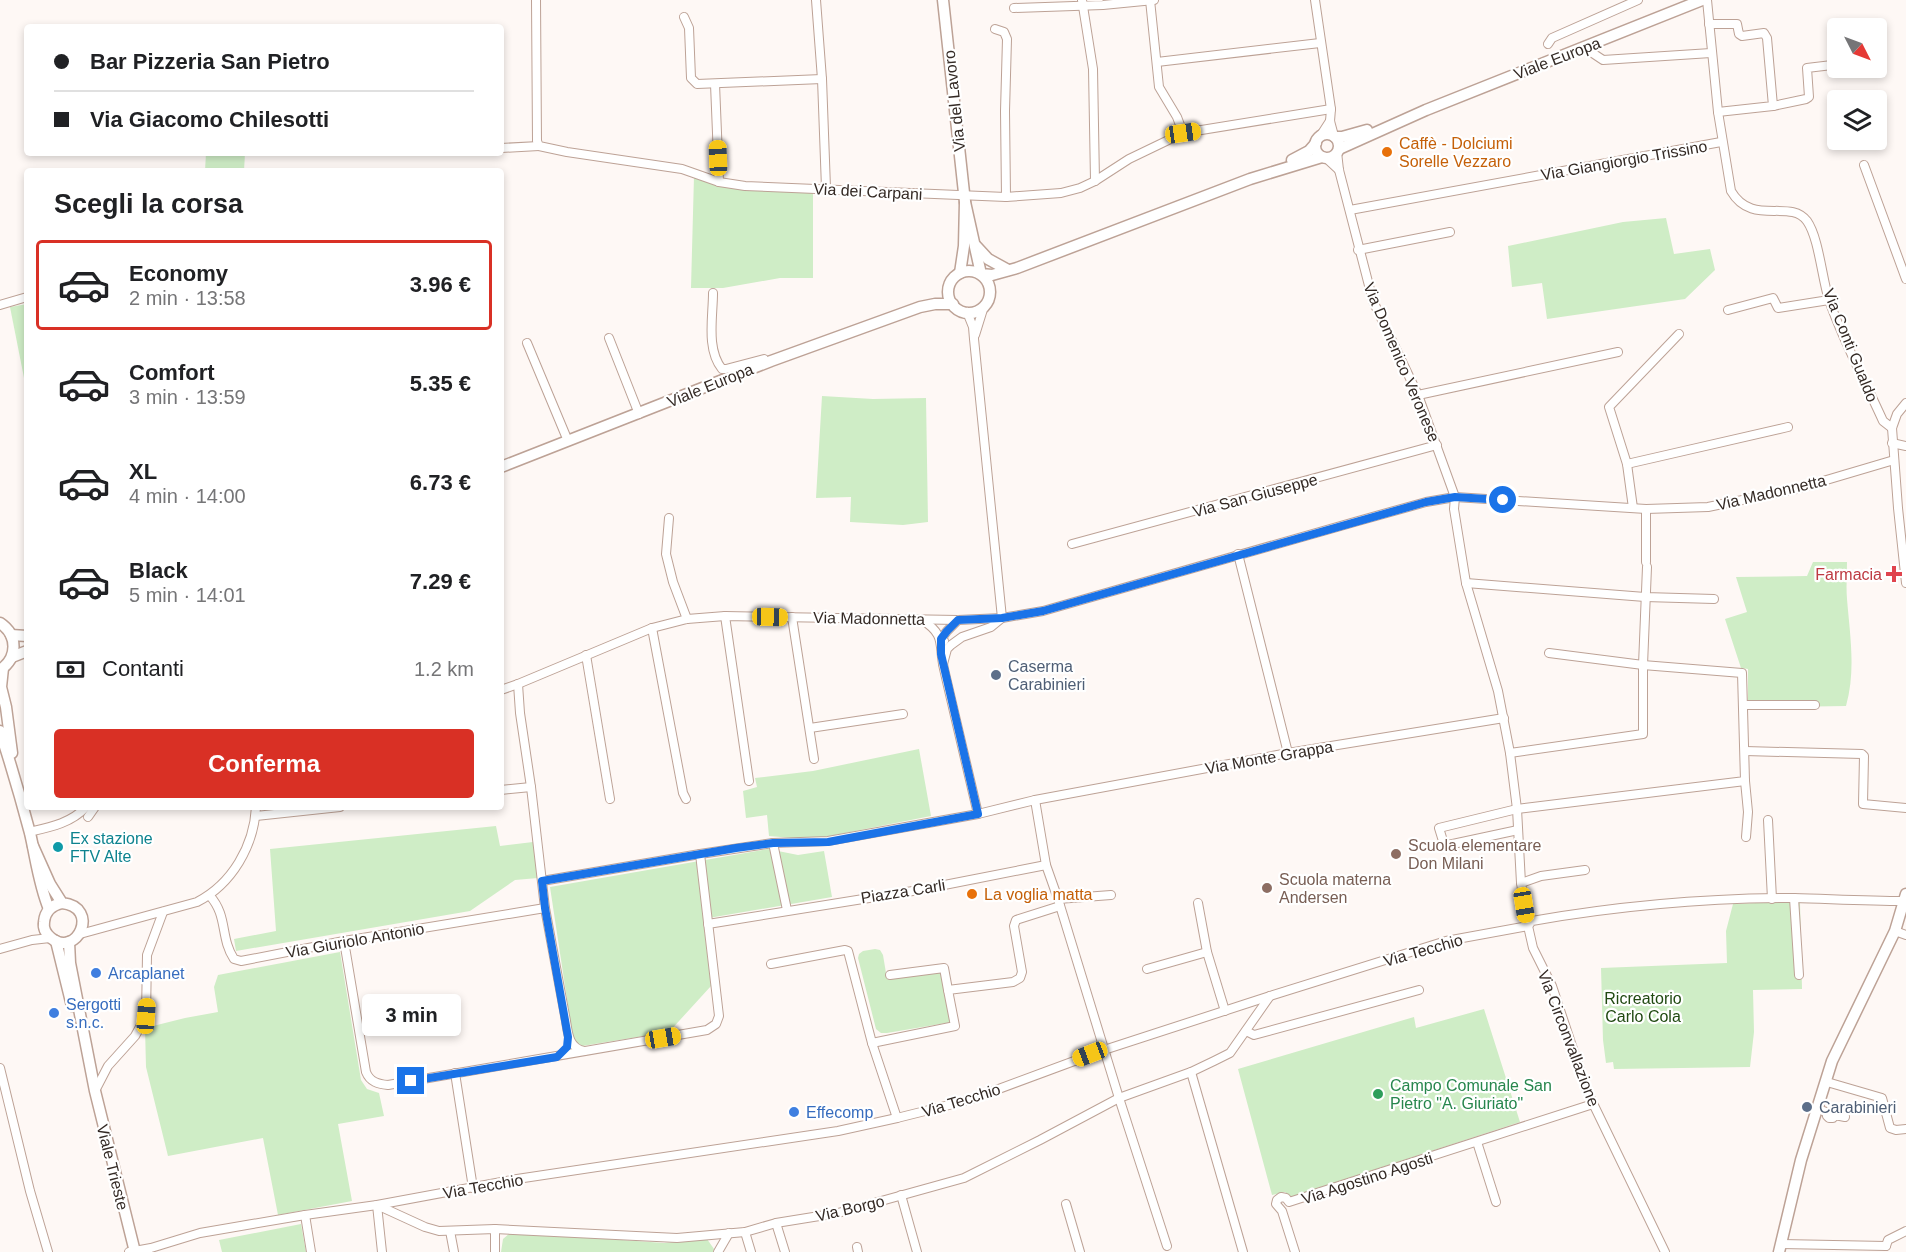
<!DOCTYPE html>
<html lang="it">
<meta charset="utf-8">
<style>
body{margin:0;font-family:Arial,sans-serif;background:#f6f6f6;color:#202124;height:100vh;display:flex;flex-direction:column;font-size:22px;white-space:nowrap}
*{box-sizing:border-box;margin:0}
p{font-size:20px;color:#757577}
.icon{flex:none;width:33px;height:33px;fill:none;stroke:currentColor;stroke-width:2;stroke-linecap:round;stroke-linejoin:round}
.map{position:relative;flex:1;overflow:hidden}
.details{position:absolute;left:24px;top:168px;width:480px;height:642px;display:flex;flex-direction:column;background:#fff;border-radius:6px;box-shadow:0 3px 9px #0003}
.details>*{flex:none}
.guide{position:absolute;left:24px;top:24px;width:480px;height:132px;border-radius:6px;box-shadow:0 3px 9px #0003;display:grid;align-content:center;height:132px;padding:0 30px;background:#fff}
.needle{width:39px;rotate:132deg}
.fabs{position:absolute;left:1827px;top:18px;display:grid;gap:12px}
.fabs a{display:grid;place-items:center;width:60px;height:60px;border-radius:6px;background:#fff;box-shadow:0 3px 9px #0003;font-size:30px}
.end{position:absolute;width:27px;height:27px;margin:-14px;border:8px solid #1a73e8;background:#fff;box-shadow:0 0 0 3px #fff}
.from{border-radius:50%}
.bubble{position:absolute;height:42px;border-radius:6px;background:#fff;box-shadow:0 3px 9px #0003;font-size:20px;font-weight:600;line-height:42px;text-align:center}
.car{position:absolute;width:18px;height:36px;margin:-18px -9px;border-radius:8px;box-shadow:0 0 4px 2px #0007;background:linear-gradient(#f5c518 24%,#345 0 40%,#f5c518 0 76%,#345 0 86%,#f5c518 0)}
.guide b{display:flex;align-items:center;gap:21px;height:57px;font-size:22px}
.guide b+b{border-top:2px solid #e0e0e0}
.guide i{width:15px;height:15px;background:#202124}
ul{padding:0;list-style:none}
li{display:flex;align-items:center;gap:18px;height:90px;margin:0 12px 9px;padding:0 18px;border:3px solid transparent;border-radius:6px}
li div{flex:1}
li b{display:block;font-size:22px}
li em{font-style:normal;font-weight:600}
li.selected{border-color:#d93025}
li>.icon{width:54px;height:54px;stroke-width:1.5}
h2{padding:0 30px;font-size:27px;line-height:72px}
.pay{display:flex;align-items:center;gap:15px;height:66px;padding:0 30px;font-size:22px}
.pay p{margin-inline-start:auto}
.action{display:flex;gap:12px;margin-top:auto;padding:12px 30px}
.action a{flex:1;height:69px;border-radius:6px;background:#d93025;color:#fff;font-size:24px;font-weight:600;line-height:69px;text-align:center}
.map>svg:first-child{display:block}
</style>
<div class="map">
<svg width="1906" height="1252" viewBox="0 0 1906 1252">
<rect width="100%" height="100%" fill="#fef8f5"/>
<g fill="#cfedc6">
<path d="M206,153H245L244,171H205Z"/>
<path d="M694,176L725,184L813,190V278H780L723,288H691Z"/>
<path d="M1666,218L1674,254L1710,249L1715,270L1685,299L1547,319L1542,283L1512,287L1508,246L1623,222Z"/>
<path d="M27,304V393L10,307Z"/>
<path d="M822,396L873,399L926,398L928,522L903,525L850,522L851,497L816,498Z"/>
<path d="M1813,562H1847C1847,574 1846,587 1847,599C1850,636 1856,670 1846,706L1783,707L1748,704V669L1741,668L1725,619L1747,612L1736,577L1807,576Z"/>
<path d="M919,749L931,816L825,837L803,839L769,836L767,815L746,818L743,791L757,787L755,778L813,771Z"/>
<path d="M496,826L500,846L533,842L538,878L515,880L470,911L236,951L234,939L276,931L270,849Z"/>
<path d="M768,849L798,855L824,851L832,897L703,919L711,986L669,1032L582,1046L573,1039L550,887Z"/>
<path d="M1779,902H1800L1802,989L1753,990L1754,1032L1750,1067L1614,1069L1613,1062L1606,1063L1603,1040L1601,968L1727,963L1726,931L1733,904Z"/>
<path d="M875,949L880,950L883,955L887,979L939,971L943,974L952,1022L887,1033H881L876,1029L858,958L859,954L863,951Z"/>
<path d="M340,952L361,1080L367,1089L379,1093L384,1116L338,1124L352,1201L278,1215L263,1138L168,1156L146,1067L145,1028L185,1018L218,1012L214,987L218,975Z"/>
<path d="M1484,1009L1520,1122L1291,1197L1285,1192L1272,1195L1238,1069L1414,1017L1416,1028Z"/>
<path d="M301,1224L306,1252H222L219,1240Z"/>
<path d="M511,1232L664,1243L707,1239L714,1249L713,1252H501L503,1239Z"/>
</g>
<g fill="none" stroke-linecap="round" stroke-linejoin="round">
<defs>
<g id="street">
<path d="M536,0L537,141L539,146L567,152L682,169L719,182L745,186L1006,197L1061,193L1080,188L1095,181L1129,159L1183,133L1331,109"/>
<path d="M816,0L822,79L826,188"/>
<path d="M1082,0L1093,69L1095,181"/>
<path d="M1150,0L1159,87L1177,117L1183,133"/>
<path d="M1315,0L1331,109L1330,121L1334,136"/>
<path d="M1707,0L1718,112L1731,191C1752,227 1790,198 1807,221C1819,238 1822,279 1829,300C1843,341 1865,381 1883,421L1892,428"/>
<path d="M1014,8L1103,5L1154,0"/>
<path d="M684,17L689,28L691,78L697,84L822,79"/>
<path d="M1709,24H1737L1739,34L1742,36L1764,33L1767,38L1773,106L1718,112"/>
<path d="M995,29L1004,32L1007,39L1005,111L1006,197"/>
<path d="M1548,44L1552,38L1638,0"/>
<path d="M1588,46L1594,54L1603,60L1711,53"/>
<path d="M1157,62L1320,43"/>
<path d="M715,84L719,182"/>
<path d="M1773,106L1806,99L1809,97L1807,68L1832,65"/>
<path d="M1321,135L1330,121"/>
<path d="M501,148L539,146"/>
<path d="M1337,152L1339,170L1373,301L1418,395L1455,497L1454,509L1466,583L1498,691L1510,753L1517,809L1521,883L1528,926L1533,948L1552,986L1587,1091L1665,1252"/>
<path d="M1325,157L1339,170"/>
<path d="M1864,165L1906,279"/>
<path d="M1350,210L1721,142"/>
<path d="M1358,250L1450,232"/>
<path d="M713,293C713,317 706,349 722,369H726L764,359"/>
<path d="M0,305L27,297"/>
<path d="M1728,310L1773,298L1778,308L1829,300"/>
<path d="M975,335L984,306"/>
<path d="M609,338L639,414"/>
<path d="M527,343L568,441"/>
<path d="M1418,395L1618,352"/>
<path d="M1906,403L1897,414L1892,428L1898,508L1906,583"/>
<path d="M1892,443L1906,446"/>
<path d="M1627,464L1788,427"/>
<path d="M1633,508L1627,464L1609,407L1679,334"/>
<path d="M669,518L666,554L673,582L687,619"/>
<path d="M1072,544L1437,445"/>
<path d="M1238,554L1288,753"/>
<path d="M1646,562V509"/>
<path d="M1466,583L1645,597L1714,599"/>
<path d="M725,616L749,781"/>
<path d="M792,617L814,759"/>
<path d="M921,619C947,636 938,643 944,669L978,814"/>
<path d="M652,628L683,793L686,799"/>
<path d="M944,641L941,639L947,631L958,620"/>
<path d="M586,655L610,799"/>
<path d="M943,664L947,649L951,645L962,637L991,627L1002,618L974,339L973,327L967,312"/>
<path d="M518,684L520,713L531,787L545,908L566,1021C568,1034 569,1048 584,1051"/>
<path d="M501,690L518,684L652,628L687,619L725,616L958,620L1002,618L1043,611L1358,521L1426,502L1455,497L1646,509L1708,507L1796,489L1894,460"/>
<path d="M1744,705H1815"/>
<path d="M810,728L903,714"/>
<path d="M1745,751L1862,754L1864,756L1863,804L1906,808"/>
<path d="M1510,753L1643,734V665L1647,567"/>
<path d="M1745,781L1748,812L1746,837"/>
<path d="M501,790L531,787"/>
<path d="M1035,800L1046,865L1058,899L1119,1098L1167,1246"/>
<path d="M256,816L340,807"/>
<path d="M88,817L95,807"/>
<path d="M1768,820L1772,899"/>
<path d="M1518,830L1448,845L1443,841L1439,828L1517,809L1745,781L1742,673L1643,665L1549,653"/>
<path d="M29,832C51,827 71,823 86,807"/>
<path d="M773,843L787,910"/>
<path d="M542,881L700,854L773,843L828,841L978,814L1035,800L1288,753L1504,718"/>
<path d="M1521,883L1541,876L1585,870"/>
<path d="M210,896C228,916 220,938 234,959L241,961L344,941L545,908"/>
<path d="M1794,898L1799,975"/>
<path d="M1058,899L1111,895"/>
<path d="M1198,903L1207,952L1225,1011"/>
<path d="M708,924L919,890L1046,865"/>
<path d="M1895,931L1906,935"/>
<path d="M80,934L197,902C232,884 254,846 256,807"/>
<path d="M344,941L366,1072C370,1082 378,1084 388,1085L707,1030L716,1024L719,1016L700,854"/>
<path d="M0,949L32,940L50,938"/>
<path d="M771,964L845,950L848,951L872,1043L897,1118"/>
<path d="M1147,969L1207,952"/>
<path d="M890,975L944,968L948,990"/>
<path d="M1246,1031L1254,1035L1419,990"/>
<path d="M872,1043L955,1026L948,990L1013,982L1020,978L1022,972L1014,926L1016,920L1060,906"/>
<path d="M0,1068L30,1191L48,1252"/>
<path d="M1191,1072L1243,1252"/>
<path d="M455,1073L473,1188"/>
<path d="M1827,1082L1882,1098L1890,1128L1896,1130L1906,1129"/>
<path d="M95,1091L108,1066L135,1036L146,1016L147,955L163,912"/>
<path d="M1818,1109L1826,1112L1827,1116L1829,1118H1833L1835,1115L1845,1117"/>
<path d="M1477,1142L1496,1202"/>
<path d="M901,1195L917,1252"/>
<path d="M1066,1204L1080,1252"/>
<path d="M305,1215L311,1252"/>
<path d="M776,1223L785,1252"/>
<path d="M450,1231L454,1252"/>
<path d="M745,1232L751,1252"/>
<path d="M1781,1244L1886,1246"/>
<path d="M1886,1246L1888,1240L1906,1231"/>
<path d="M857,1247L858,1252"/>
<path d="M129,1252L151,1248L200,1233L305,1215L377,1205L517,1179L838,1131L897,1118L969,1100L1104,1050L1270,996L1446,941L1528,926L1532,921C1618,906 1706,898 1794,898C1831,899 1867,901 1904,901"/>
<path d="M382,1252L377,1205L425,1227L439,1231L495,1229L677,1238L745,1232L776,1223L838,1213L964,1178L1040,1140L1119,1098L1191,1072L1214,1061L1230,1053L1270,996"/>
<path d="M495,1252V1229"/>
<path d="M718,1252L729,1233"/>
<path d="M1295,1252L1282,1211L1276,1204L1277,1200L1281,1197L1286,1198L1289,1202L1593,1104"/>
</g>
<g id="secondary">
<path d="M943,0L965,202L964,246L960,273"/>
<circle cx="1327" cy="146" r="12"/>
<path d="M1335,137H1342L1367,130"/>
<path d="M1339,149L1426,110L1702,0"/>
<path d="M1292,160L1309,151L1316,143"/>
<path d="M965,202L981,274L992,275L1017,268L1250,179L1322,157"/>
<path d="M976,246L988,259L1008,270"/>
<circle cx="969" cy="292" r="21"/>
<path d="M501,467L771,361L920,307L935,304H953"/>
<path d="M0,623C18,635 18,658 0,670"/>
<path d="M11,635L27,636"/>
<path d="M12,657L27,651"/>
<path d="M3,668L1,687L6,707L12,753"/>
<path d="M0,731C11,765 21,799 30,833C36,859 39,885 49,909"/>
<path d="M33,846L50,884L62,903C101,907 77,959 51,938C46,934 43,928 44,922C45,911 52,905 62,903"/>
<path d="M56,941L72,1006"/>
<path d="M69,942L70,963L95,1091L135,1252"/>
<path d="M1779,1252L1801,1160L1832,1061L1895,931L1906,894"/>
</g>
</defs>
<use href="#street" stroke="#bda296" stroke-width="10"/>
<use href="#secondary" stroke="#bda296" stroke-width="13"/>
<use href="#street" stroke="#fff" stroke-width="8"/>
<use href="#secondary" stroke="#fff" stroke-width="10"/>
</g>
<g fill="none" stroke-linecap="round" stroke-linejoin="round">
<path stroke="#1a73e8" stroke-width="8" d="M411,1081L557,1057L567,1047L568,1037L545,908L542,881L736,848L773,843L828,842L978,814L941,654V639L947,631L958,620L1002,618L1043,611L1426,502L1455,497L1503,500"/>
</g>
<g fill="#e8710a" stroke="#fff" stroke-width="2">
<circle cx="1387" cy="152" r="6"/>
<circle cx="972" cy="894" r="6"/>
</g>
<path fill="#e0444e" stroke="#fff" stroke-width="2" d="M1891 565h6v6h6v6h-6v6h-6v-6h-6v-6h6z"/>
<g fill="#5c6f8a" stroke="#fff" stroke-width="2">
<circle cx="996" cy="675" r="6"/>
<circle cx="1807" cy="1107" r="6"/>
</g>
<circle fill="#0f9aa8" stroke="#fff" stroke-width="2" cx="58" cy="847" r="6"/>
<g fill="#8d6e63" stroke="#fff" stroke-width="2">
<circle cx="1396" cy="854" r="6"/>
<circle cx="1267" cy="888" r="6"/>
</g>
<g fill="#3f7fe0" stroke="#fff" stroke-width="2">
<circle cx="96" cy="973" r="6"/>
<circle cx="54" cy="1013" r="6"/>
<circle cx="794" cy="1112" r="6"/>
</g>
<circle fill="#2e9e5b" stroke="#fff" stroke-width="2" cx="1378" cy="1094" r="6"/>
<g text-anchor="middle" stroke-width="4.5" stroke-linejoin="round" paint-order="stroke">
<g font-size="16" fill="#342a25" stroke="#fff">
<text transform="translate(1557 58) rotate(-21)" y="6">Viale Europa</text>
<text transform="translate(954 101) rotate(-96)" y="6">Via del Lavoro</text>
<text transform="translate(1624 160) rotate(-10)" y="6">Via Giangiorgio Trissino</text>
<text transform="translate(868 191) rotate(3)" y="6">Via dei Carpani</text>
<text transform="translate(1851 345) rotate(68)" y="6">Via Conti Gualdo</text>
<text transform="translate(1402 362) rotate(67)" y="6">Via Domenico Veronese</text>
<text transform="translate(710 385) rotate(-22)" y="6">Viale Europa</text>
<text transform="translate(1771 492) rotate(-13)" y="6">Via Madonnetta</text>
<text transform="translate(1255 495) rotate(-15)" y="6">Via San Giuseppe</text>
<text transform="translate(869 618) rotate(1)" y="6">Via Madonnetta</text>
<text transform="translate(1269 757) rotate(-10)" y="6">Via Monte Grappa</text>
<text transform="translate(903 891) rotate(-9)" y="6">Piazza Carli</text>
<text transform="translate(355 940) rotate(-10)" y="6">Via Giuriolo Antonio</text>
<text transform="translate(1423 950) rotate(-16)" y="6">Via Tecchio</text>
<text transform="translate(1569 1038) rotate(69)" y="6">Via Circonvallazione</text>
<text transform="translate(961 1100) rotate(-17)" y="6">Via Tecchio</text>
<text transform="translate(113 1167) rotate(76)" y="6">Viale Trieste</text>
<text transform="translate(1367 1178) rotate(-18)" y="6">Via Agostino Agosti</text>
<text transform="translate(483 1186) rotate(-10)" y="6">Via Tecchio</text>
<text transform="translate(850 1208) rotate(-13)" y="6">Via Borgo</text>
</g>
<g font-size="16" fill="#c56008" stroke="#fff" text-anchor="start">
<text x="1399" y="149">Caffè - Dolciumi<tspan x="1399" dy="18">Sorelle Vezzaro</tspan></text>
<text x="984" y="900">La voglia matta</text>
</g>
<g font-size="16" fill="#be3a42" stroke="#fff" text-anchor="end">
<text x="1882" y="580">Farmacia</text>
</g>
<g font-size="16" fill="#4e5e75" stroke="#fff" text-anchor="start">
<text x="1008" y="672">Caserma<tspan x="1008" dy="18">Carabinieri</tspan></text>
<text x="1819" y="1113">Carabinieri</text>
</g>
<g font-size="16" fill="#0d838f" stroke="#fff" text-anchor="start">
<text x="70" y="844">Ex stazione<tspan x="70" dy="18">FTV Alte</tspan></text>
</g>
<g font-size="16" fill="#785e54" stroke="#fff" text-anchor="start">
<text x="1408" y="851">Scuola elementare<tspan x="1408" dy="18">Don Milani</tspan></text>
<text x="1279" y="885">Scuola materna<tspan x="1279" dy="18">Andersen</tspan></text>
</g>
<g font-size="16" fill="#366cbe" stroke="#fff" text-anchor="start">
<text x="108" y="979">Arcaplanet</text>
<text x="66" y="1010">Sergotti<tspan x="66" dy="18">s.n.c.</tspan></text>
<text x="806" y="1118">Effecomp</text>
</g>
<g font-size="16" fill="#204911" stroke="#fff">
<text x="1643" y="1004">Ricreatorio<tspan x="1643" dy="18">Carlo Cola</tspan></text>
</g>
<g font-size="16" fill="#27864d" stroke="#fff" text-anchor="start">
<text x="1390" y="1091">Campo Comunale San<tspan x="1390" dy="18">Pietro "A. Giuriato"</tspan></text>
</g>
</g>
</svg>
<div class="fabs">
<a><svg class="needle" viewBox="-14 -14 28 28"><path d="M0-13l5 13h-10z" fill="#e53935"/><path d="M0 13l5-13h-10z" fill="#757577"/></svg></a>
<a><svg class="icon" aria-label="layers" viewBox="0 0 24 24"><path d="M12 4l9 5-9 5-9-5zM3 14l9 5 9-5"/></svg></a>
</div>
<i class="end from" style="left:1503px;top:500px"></i>
<i class="end" style="left:411px;top:1081px"></i>
<div class="bubble" style="left:362px;top:994px;width:99px">3 min</div>
<i class="car" style="left:1183px;top:133px;rotate:82deg"></i>
<i class="car" style="left:718px;top:158px;rotate:358deg"></i>
<i class="car" style="left:770px;top:617px;rotate:91deg"></i>
<i class="car" style="left:1524px;top:905px;rotate:171deg"></i>
<i class="car" style="left:146px;top:1016px;rotate:4deg"></i>
<i class="car" style="left:663px;top:1038px;rotate:80deg"></i>
<i class="car" style="left:1090px;top:1054px;rotate:249deg"></i>
<div class="guide">
<b><i class="from"></i>Bar Pizzeria San Pietro</b>
<b><i></i>Via Giacomo Chilesotti</b>
</div>
<section class="details">
<h2>Scegli la corsa</h2>
<ul>
<li class="selected"><svg class="icon" aria-label="car" viewBox="0 0 24 24"><path d="M5 17H2v-5l4-1 3-4h7l3 4 3 1v5h-3M9 17h6M6 11h13"/><circle cx="7" cy="17" r="2"/><circle cx="17" cy="17" r="2"/></svg><div><b>Economy</b><p>2 min · 13:58</p></div><em>3.96 €</em></li>
<li><svg class="icon" aria-label="car" viewBox="0 0 24 24"><path d="M5 17H2v-5l4-1 3-4h7l3 4 3 1v5h-3M9 17h6M6 11h13"/><circle cx="7" cy="17" r="2"/><circle cx="17" cy="17" r="2"/></svg><div><b>Comfort</b><p>3 min · 13:59</p></div><em>5.35 €</em></li>
<li><svg class="icon" aria-label="car" viewBox="0 0 24 24"><path d="M5 17H2v-5l4-1 3-4h7l3 4 3 1v5h-3M9 17h6M6 11h13"/><circle cx="7" cy="17" r="2"/><circle cx="17" cy="17" r="2"/></svg><div><b>XL</b><p>4 min · 14:00</p></div><em>6.73 €</em></li>
<li><svg class="icon" aria-label="car" viewBox="0 0 24 24"><path d="M5 17H2v-5l4-1 3-4h7l3 4 3 1v5h-3M9 17h6M6 11h13"/><circle cx="7" cy="17" r="2"/><circle cx="17" cy="17" r="2"/></svg><div><b>Black</b><p>5 min · 14:01</p></div><em>7.29 €</em></li>
</ul>
<div class="pay"><svg class="icon" aria-label="cash" viewBox="0 0 24 24"><path d="M3 7h18v10H3z"/><circle cx="12" cy="12" r="2"/></svg>Contanti<p>1.2 km</p></div>
<div class="action"><a>Conferma</a></div>
</section>
</div>
